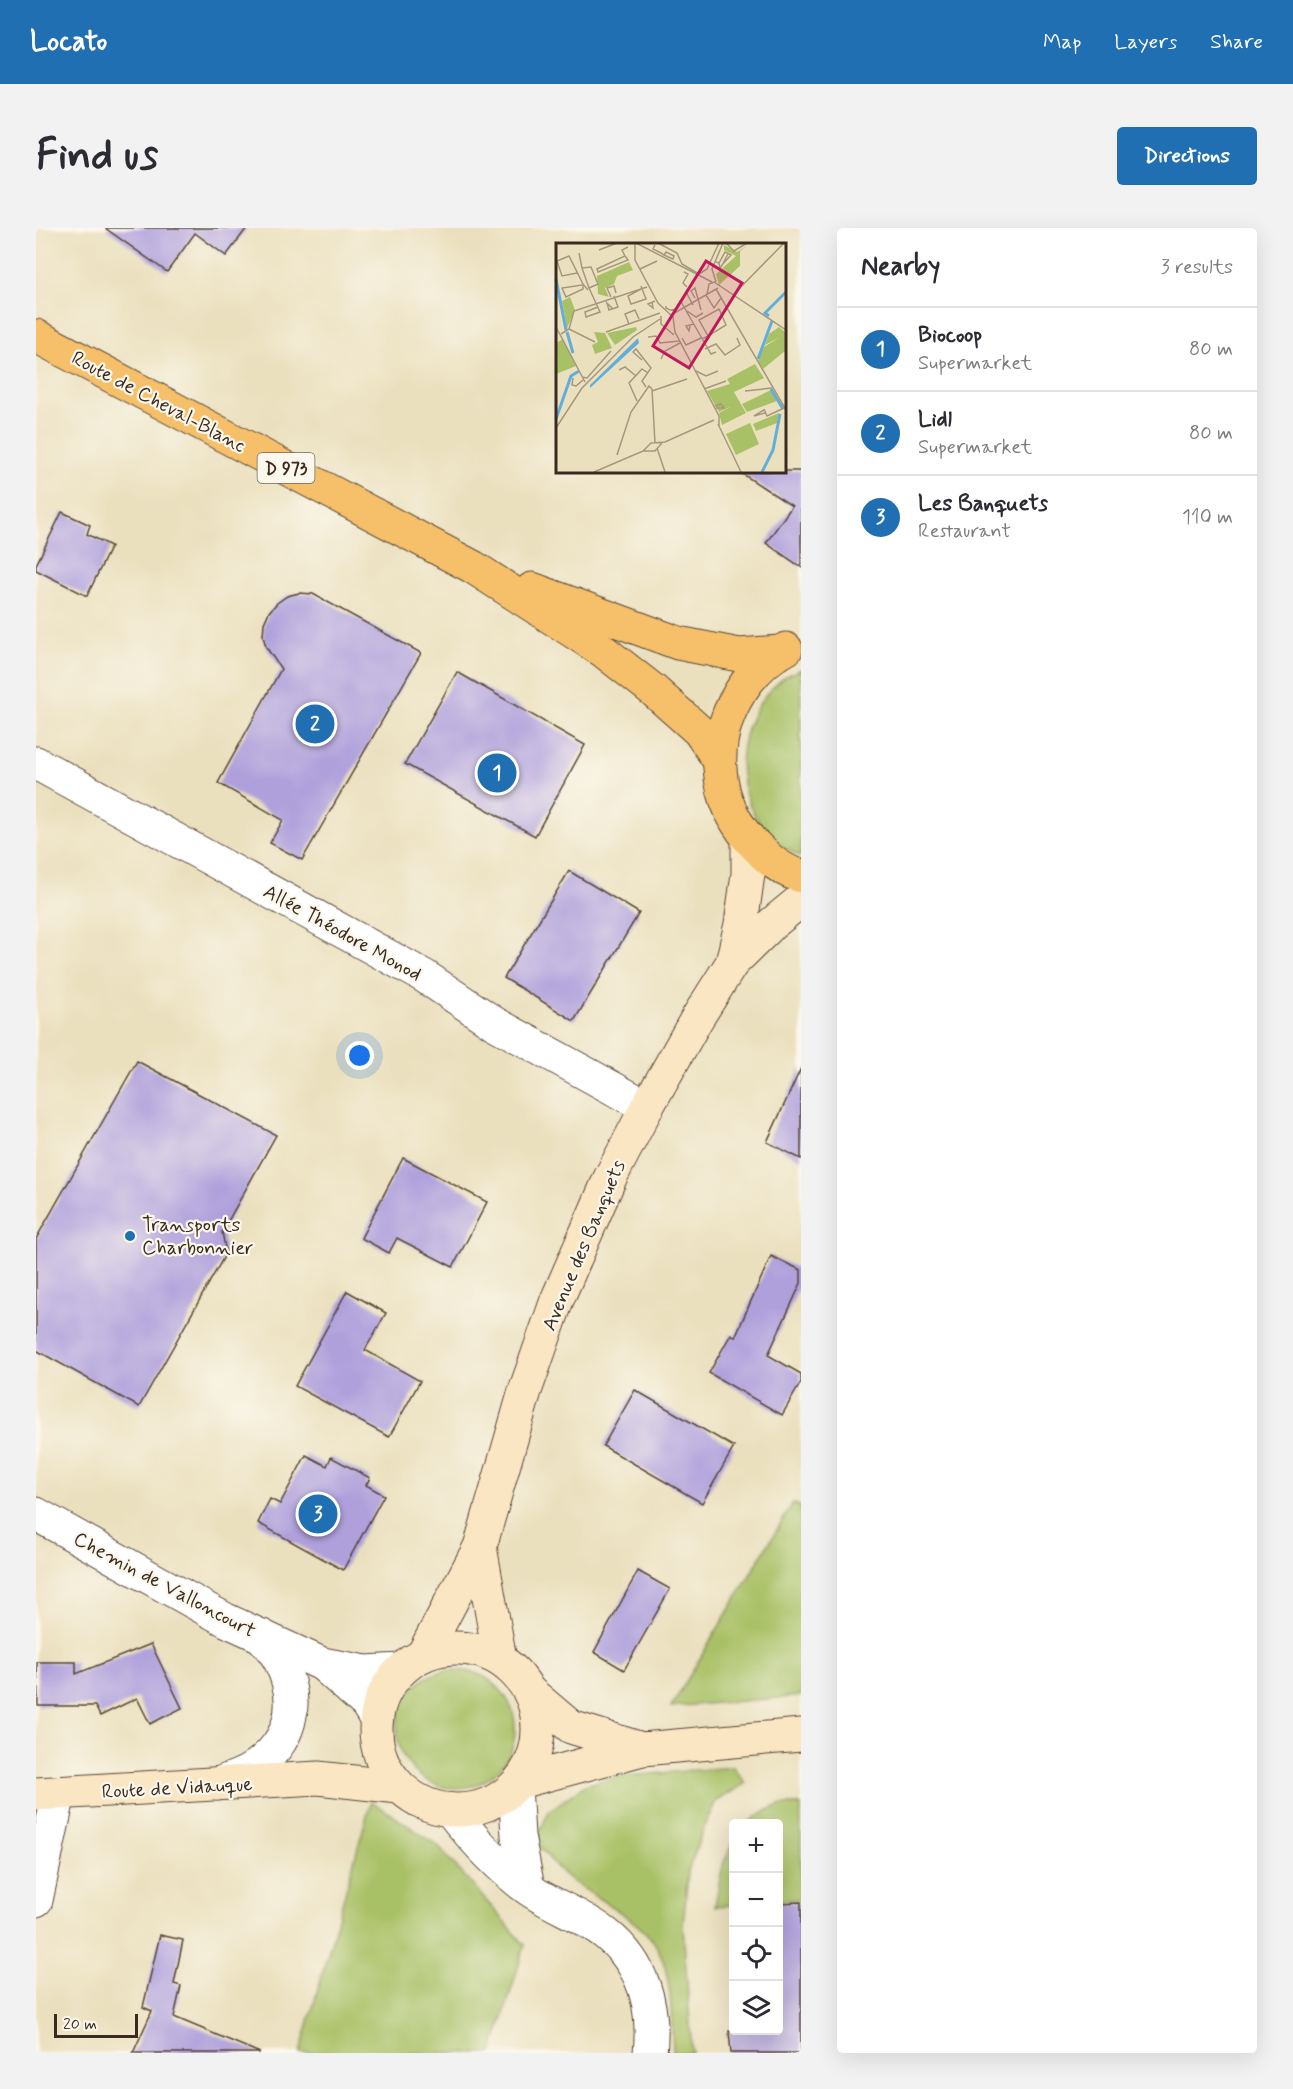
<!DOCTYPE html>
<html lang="en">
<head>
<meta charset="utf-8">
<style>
	:root { --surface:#fff; --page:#f2f2f3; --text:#2b2b33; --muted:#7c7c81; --line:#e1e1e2; --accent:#1f6fb2 }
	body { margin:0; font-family:Mynerve,sans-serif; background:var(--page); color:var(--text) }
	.controls { position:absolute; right:18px; bottom:18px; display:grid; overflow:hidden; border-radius:6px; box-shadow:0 6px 24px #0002 }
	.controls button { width:54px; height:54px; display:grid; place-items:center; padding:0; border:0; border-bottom:2px solid var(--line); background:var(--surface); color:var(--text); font:30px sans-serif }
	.scale { position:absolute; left:18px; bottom:15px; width:84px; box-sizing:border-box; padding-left:6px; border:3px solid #3b2a1e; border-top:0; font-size:16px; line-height:21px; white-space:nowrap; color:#3b2a1e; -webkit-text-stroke:4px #fbf7ec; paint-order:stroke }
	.you { position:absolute; left:324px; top:828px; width:21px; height:21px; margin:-15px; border:4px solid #fff; border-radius:50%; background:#1a73e8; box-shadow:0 0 0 9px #1a73e833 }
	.badge { display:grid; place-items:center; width:39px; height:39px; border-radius:50%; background:var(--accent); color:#fff; font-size:20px; font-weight:700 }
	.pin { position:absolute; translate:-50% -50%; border:3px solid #fff; box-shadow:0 2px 6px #0006 }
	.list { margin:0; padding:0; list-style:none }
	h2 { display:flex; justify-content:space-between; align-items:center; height:78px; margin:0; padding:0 24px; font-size:26px }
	h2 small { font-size:20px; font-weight:400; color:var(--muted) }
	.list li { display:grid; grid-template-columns:39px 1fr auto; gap:18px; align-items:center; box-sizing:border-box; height:84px; padding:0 24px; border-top:2px solid var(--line) }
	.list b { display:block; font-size:22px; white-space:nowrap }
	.list p { margin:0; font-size:20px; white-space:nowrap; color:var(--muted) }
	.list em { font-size:20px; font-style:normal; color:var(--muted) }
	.icon { flex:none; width:33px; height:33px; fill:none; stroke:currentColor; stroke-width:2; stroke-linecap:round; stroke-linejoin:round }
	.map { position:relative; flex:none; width:765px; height:1825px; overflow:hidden; border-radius:6px }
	header { display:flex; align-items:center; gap:36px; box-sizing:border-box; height:84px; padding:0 30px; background:var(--accent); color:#fff }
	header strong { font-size:28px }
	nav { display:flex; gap:33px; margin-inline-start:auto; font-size:21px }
	.intro { display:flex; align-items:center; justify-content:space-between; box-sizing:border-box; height:144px; padding:0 36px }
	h1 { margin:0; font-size:42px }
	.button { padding:15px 27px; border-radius:6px; background:var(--accent); color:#fff; font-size:21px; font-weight:700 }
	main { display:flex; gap:36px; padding:0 36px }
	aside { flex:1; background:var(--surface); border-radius:6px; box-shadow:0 6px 24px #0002 }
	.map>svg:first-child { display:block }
	.green { fill:#a9c166; stroke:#727642; stroke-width:1.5 }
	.building { fill:#afa0dc }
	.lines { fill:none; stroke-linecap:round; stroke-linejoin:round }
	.street-casing { stroke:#554536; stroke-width:35 }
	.secondary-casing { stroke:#554536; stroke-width:35 }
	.primary-casing { stroke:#554536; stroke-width:35 }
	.street { stroke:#fff; stroke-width:33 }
	.secondary { stroke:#fbe6c4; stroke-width:33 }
	.primary { stroke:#f6c06b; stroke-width:33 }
	.poi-dot { fill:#1f6fb2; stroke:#fbf7ec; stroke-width:2 }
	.labels { text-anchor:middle; stroke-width:4.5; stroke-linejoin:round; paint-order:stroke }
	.shield { fill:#fbf7ec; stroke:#75685c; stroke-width:1.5 }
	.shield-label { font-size:18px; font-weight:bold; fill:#3b2a1e }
	.street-label { font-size:20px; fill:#3b2a1e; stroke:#fbf7ec }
	.poi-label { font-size:20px; fill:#3b2a1e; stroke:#fbf7ec; text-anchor:start }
	.inset-river { fill:none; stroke:#62aedb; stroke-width:3 }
	.inset-road { fill:none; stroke:#a5977e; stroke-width:1.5 }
	.view { fill:#c2185b; fill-opacity:0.15; stroke:#c2185b; stroke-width:3 }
	.inset-edge { fill:none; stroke:#3b2a1e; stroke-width:3 }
</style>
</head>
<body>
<header>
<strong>Locato</strong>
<nav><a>Map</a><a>Layers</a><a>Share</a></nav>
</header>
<div class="intro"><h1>Find us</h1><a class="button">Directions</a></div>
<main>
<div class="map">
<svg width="765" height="1825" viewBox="0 0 765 1825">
	<rect width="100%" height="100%" fill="#fbf7ec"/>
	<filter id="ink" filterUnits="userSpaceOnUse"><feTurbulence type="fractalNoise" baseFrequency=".0167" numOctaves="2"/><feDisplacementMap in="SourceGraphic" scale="12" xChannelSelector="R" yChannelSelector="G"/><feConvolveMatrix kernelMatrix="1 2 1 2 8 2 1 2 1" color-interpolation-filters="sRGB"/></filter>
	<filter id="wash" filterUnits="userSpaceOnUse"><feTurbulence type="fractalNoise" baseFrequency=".008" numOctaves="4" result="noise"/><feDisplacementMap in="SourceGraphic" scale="24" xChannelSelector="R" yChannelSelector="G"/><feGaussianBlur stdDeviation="1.35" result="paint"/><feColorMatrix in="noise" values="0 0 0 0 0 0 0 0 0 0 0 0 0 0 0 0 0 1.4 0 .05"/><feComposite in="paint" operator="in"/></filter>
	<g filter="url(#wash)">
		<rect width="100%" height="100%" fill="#ebe0be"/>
		<!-- green -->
		<g class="green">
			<path d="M 765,441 L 765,629 C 756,624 745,619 738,612 C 691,568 696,492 745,452 C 750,447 758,445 765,441 Z"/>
			<path d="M 757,1275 L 765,1279 L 765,1468 L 635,1479 Z"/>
			<circle cx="420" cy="1501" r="59"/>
			<path d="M 697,1539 L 710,1555 L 680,1573 L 669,1596 L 652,1643 L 647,1698 L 656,1825 L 637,1825 C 635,1792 637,1756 624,1725 C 612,1695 562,1672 536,1653 C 521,1641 510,1628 500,1612 L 513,1583 L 549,1557 L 579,1549 Z"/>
			<path d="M 335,1573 L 401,1617 L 489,1717 L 456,1825 L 264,1825 Z"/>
			<path d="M 743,1577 L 765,1577 L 765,1671 L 743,1673 L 742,1596 L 712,1595 L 726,1585 Z"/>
			<path d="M 697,1614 L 697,1677 L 679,1678 L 686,1639 Z"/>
		</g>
		<g id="blocks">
			<!-- building -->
			<g class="building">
				<path d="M 69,0 L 211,0 L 190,28 L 159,5 L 131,44 Z"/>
				<path d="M 702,243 L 765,243 L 765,339 L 730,315 L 756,278 Z"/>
				<path d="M 26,284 L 54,297 L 51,306 L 75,318 L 51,368 L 0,342 L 0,337 Z"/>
				<path d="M 263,365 L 277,366 L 385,425 L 266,632 L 234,615 L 247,592 L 182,555 L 245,441 L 230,419 L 227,408 L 228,395 L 233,384 L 241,375 L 251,368 Z"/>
				<path d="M 421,444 L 549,517 L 499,608 L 369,536 Z"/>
				<path d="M 533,643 L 603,685 L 538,793 L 468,750 Z"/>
				<path d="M 101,833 L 240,907 L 186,1004 L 190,1025 L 103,1179 L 0,1122 L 0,1011 Z"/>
				<path d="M 765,840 L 765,931 L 731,914 Z"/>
				<path d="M 367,930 L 451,974 L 417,1039 L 361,1010 L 353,1025 L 325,1010 Z"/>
				<path d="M 735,1028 L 765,1042 L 765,1055 L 732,1127 L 765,1146 L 765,1154 L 746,1187 L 673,1145 L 695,1106 L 699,1109 Z"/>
				<path d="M 311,1063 L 350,1085 L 329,1122 L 384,1153 L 353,1209 L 259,1158 Z"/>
				<path d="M 599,1162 L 698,1219 L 666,1275 L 567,1218 Z"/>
				<path d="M 270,1227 L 291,1238 L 295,1229 L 334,1250 L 330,1257 L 348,1267 L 307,1342 L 222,1295 L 234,1271 L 244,1276 Z"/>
				<path d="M 602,1343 L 634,1361 L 588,1442 L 558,1424 Z"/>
				<path d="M 115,1416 L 146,1480 L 114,1496 L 101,1470 L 64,1488 L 59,1478 L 2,1478 L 1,1434 L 40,1434 L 40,1446 Z"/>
				<path d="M 765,1674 L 765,1825 L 695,1825 L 693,1803 L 742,1803 L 742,1675 Z"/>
				<path d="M 124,1707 L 147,1712 L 138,1756 L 145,1758 L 138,1789 L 224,1825 L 97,1825 L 116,1783 L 107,1779 Z"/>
			</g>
		</g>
	</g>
	<g filter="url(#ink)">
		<use href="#blocks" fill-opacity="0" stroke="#554536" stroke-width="1.5"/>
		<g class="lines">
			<defs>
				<g id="street">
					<path d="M 0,535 L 388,748 L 458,795 L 611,879"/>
					<path d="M 0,1286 L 190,1392 L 286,1436 L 330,1444 L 365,1442"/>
					<path d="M 286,1436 L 331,1476 L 340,1491"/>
					<path d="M 181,1556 C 192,1552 206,1548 216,1541 C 255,1515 265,1477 245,1435 C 241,1425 232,1417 226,1408"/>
					<path d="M 479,1559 L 482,1608 L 492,1660"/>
					<path d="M 414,1582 C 437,1611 461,1638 491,1660 C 516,1678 547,1687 570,1706 C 608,1736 619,1779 614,1825"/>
					<path d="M 0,1672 L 23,1565"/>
				</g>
				<g id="secondary">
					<path d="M 696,735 L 737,695 L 765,672"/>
					<path d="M 444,1319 L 464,1431"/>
					<circle cx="421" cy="1501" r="81"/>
					<path d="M 387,1427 L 444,1319 L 489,1163 L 521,1072 L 574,950 L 611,879 L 660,792 L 696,735 L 705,696 L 712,646 L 712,611"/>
					<path d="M 495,1465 L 535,1499 L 606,1521"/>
					<path d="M 483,1554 L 606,1521 L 765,1507"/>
					<path d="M 0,1566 L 282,1550 L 363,1559"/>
				</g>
				<g id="primary">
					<path d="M 0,108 L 437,339 L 566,422 L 617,462 L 663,503 L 683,532"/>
					<path d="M 496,361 L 642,415 L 703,427 L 744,424"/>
					<path d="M 750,421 C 735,428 721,441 711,454 C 672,506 674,576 723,621 C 734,633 749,644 765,648"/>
				</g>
			</defs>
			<!-- street casing -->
			<use href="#street" class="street-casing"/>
			<!-- secondary casing -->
			<use href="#secondary" class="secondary-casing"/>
			<!-- primary casing -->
			<use href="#primary" class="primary-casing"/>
			<!-- street -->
			<use href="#street" class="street"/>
			<!-- secondary -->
			<use href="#secondary" class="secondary"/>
			<!-- primary -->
			<use href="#primary" class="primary"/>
		</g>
	</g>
	<!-- markers -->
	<circle class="poi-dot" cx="94" cy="1008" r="6"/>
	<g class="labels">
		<!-- shield labels -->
		<rect class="shield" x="221.5" y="225" width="57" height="30" rx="4.5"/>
		<g class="shield-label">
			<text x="250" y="246">D 973</text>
		</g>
		<!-- street labels -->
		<g class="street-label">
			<text transform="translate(123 173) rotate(28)" y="7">Route de Cheval-Blanc</text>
			<text transform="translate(307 704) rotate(29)" y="7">Allée Théodore Monod</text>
			<text transform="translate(547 1017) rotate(-67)" y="7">Avenue des Banquets</text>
			<text transform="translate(129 1356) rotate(28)" y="7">Chemin de Valloncourt</text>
			<text transform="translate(141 1559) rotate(-3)" y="7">Route de Vidauque</text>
		</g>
		<!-- poi labels -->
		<g class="poi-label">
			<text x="106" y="1003">Transports<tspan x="106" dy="23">Charbonnier</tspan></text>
		</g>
	</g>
	<!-- overview -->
	<g transform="translate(520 15)">
		<rect width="230" height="230" fill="#ebe0be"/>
		<path d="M 168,2 L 181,9 L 192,2 L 184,8 L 184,23 L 163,42 L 160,31 L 180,13 L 168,7 ZM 73,19 L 77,27 L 61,33 L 58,41 L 49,45 L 53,54 L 42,51 L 41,33 ZM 14,54 L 19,67 L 11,85 L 6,58 ZM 80,84 L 81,87 L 59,102 L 51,90 ZM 223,84 L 229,89 L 229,108 L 207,126 L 202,118 L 208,104 L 224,94 L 209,102 L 213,91 ZM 38,89 L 49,90 L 56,105 L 39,111 L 36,102 L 42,99 ZM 7,96 L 20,123 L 0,131 L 0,100 ZM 199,121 L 208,135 L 178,149 L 190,170 L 166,182 L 163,170 L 176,163 L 163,169 L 151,148 L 174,141 L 171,136 ZM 215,147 L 221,158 L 191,169 L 186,161 ZM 223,170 L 221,180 L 200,188 L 197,181 ZM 194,180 L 203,201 L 180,212 L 170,191 Z" fill="#a9c166"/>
		<path d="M 82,95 L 83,100 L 34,145 L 34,142 Z" fill="#62aedb"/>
		<path class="inset-river" d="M 0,36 L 10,87M 213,73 L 209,70 L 230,49M 11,89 L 17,110M 202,116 L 216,78M 215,146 L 227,166M 0,176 L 15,133 L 23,128M 206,229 L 217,207 L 224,171"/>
		<path class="inset-road" d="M 79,0 L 79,17 L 102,60 L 117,74 L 119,89 L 163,173 L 163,183M 80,0 L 156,39M 102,0 L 121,10 L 126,21 L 143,31 L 151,26 L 163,0M 170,0 L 178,8 L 191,0M 99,2 L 97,6 L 105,10 L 108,12 L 117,16 L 118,13 L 110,9 L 108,12M 43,7 L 61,0M 23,10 L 26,25 L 35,24 L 42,41 L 33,45 L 44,69 L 30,74 L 29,69 L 42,64M 69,13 L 72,17 L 42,29 L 41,26 L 69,13 L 66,7 L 72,4M 160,19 L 163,20 L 169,9 L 175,12 L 165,23M 163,20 L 164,26 L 172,11M 26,25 L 33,45M 84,26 L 101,18M 128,29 L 132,31 L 127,40 L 131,44M 21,30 L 6,33 L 1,18 L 13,13 L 27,41M 160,39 L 156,26 L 167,0M 26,42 L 6,45 L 10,54 L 27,46 L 27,41 L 32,47M 85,43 L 90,56 L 75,61 L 72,53 L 85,46M 160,46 L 230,167M 133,47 L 130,49 L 137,62M 151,51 L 153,41 L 158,39 L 230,87M 150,52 L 158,65 L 165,55M 177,52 L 228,0M 55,54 L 51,45 L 58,43 L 60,50M 139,55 L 135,48 L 139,45 L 145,67M 124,57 L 152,106 L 155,111 L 160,109M 96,59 L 97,65 L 92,61 L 99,58M 110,63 L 110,65 L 114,67 L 115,67 L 118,68 L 121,66 L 115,67M 57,66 L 51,60 L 53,67 L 62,64 L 58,53M 131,68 L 140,74 L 147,70M 115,72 L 162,45M 105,73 L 105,81 L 118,92M 73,81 L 69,71 L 79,67 L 83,76M 134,83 L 133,88 L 130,83 L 138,81M 0,84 L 29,139M 13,86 L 39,99M 50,89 L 104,70M 5,91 L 13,86 L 18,68 L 91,44M 92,94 L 100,93 L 104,100 L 123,98M 126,95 L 130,102 L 145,95M 146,96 L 152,93 L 143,77 L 163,66 L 170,82 L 152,93M 149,106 L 160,101 L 169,112 L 184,102 L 181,95M 105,116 L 109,108 L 124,100M 86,117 L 77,109 L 80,106 L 95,125 L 86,138 L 90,144M 63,127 L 69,124 L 80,133M 140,128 L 150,133 L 162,128M 26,134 L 31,135 L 55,108M 17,135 L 16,142 L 20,143 L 27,137M 148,146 L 170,138M 96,148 L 131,136M 189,148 L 216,145M 81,158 L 73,140 L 86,126 L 92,130M 159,163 L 165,161 L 168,165 L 160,165M 208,166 L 211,173 L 228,165M 208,167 L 198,173 L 209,170M 162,181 L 185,229M 0,185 L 26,145 L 77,94 L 104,76M 101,205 L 109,229M 87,208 L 95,200 L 109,199 L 158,177M 61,212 L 75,169 L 93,143 L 96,146 L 99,200M 38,229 L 87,208 L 99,208 L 106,200"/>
		<path class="view" d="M 150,18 L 186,40 L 133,125 L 97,103 Z"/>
		<rect width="230" height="230" class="inset-edge"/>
	</g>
</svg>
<div class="controls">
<button>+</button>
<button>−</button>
<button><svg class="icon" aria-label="locate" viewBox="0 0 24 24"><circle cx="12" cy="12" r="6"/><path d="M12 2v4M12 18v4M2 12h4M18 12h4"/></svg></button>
<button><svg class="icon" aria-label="layers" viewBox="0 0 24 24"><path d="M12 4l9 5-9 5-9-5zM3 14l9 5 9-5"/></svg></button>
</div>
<div class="scale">20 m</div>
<div class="you"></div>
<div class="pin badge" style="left:461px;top:545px">1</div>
<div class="pin badge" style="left:279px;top:496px">2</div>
<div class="pin badge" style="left:282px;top:1286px">3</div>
</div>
<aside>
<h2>Nearby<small>3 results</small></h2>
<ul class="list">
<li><span class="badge">1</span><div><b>Biocoop</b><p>Supermarket</p></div><em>80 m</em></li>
<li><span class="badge">2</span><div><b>Lidl</b><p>Supermarket</p></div><em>80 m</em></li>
<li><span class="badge">3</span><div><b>Les Banquets</b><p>Restaurant</p></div><em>110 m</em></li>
</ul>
</aside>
</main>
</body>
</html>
